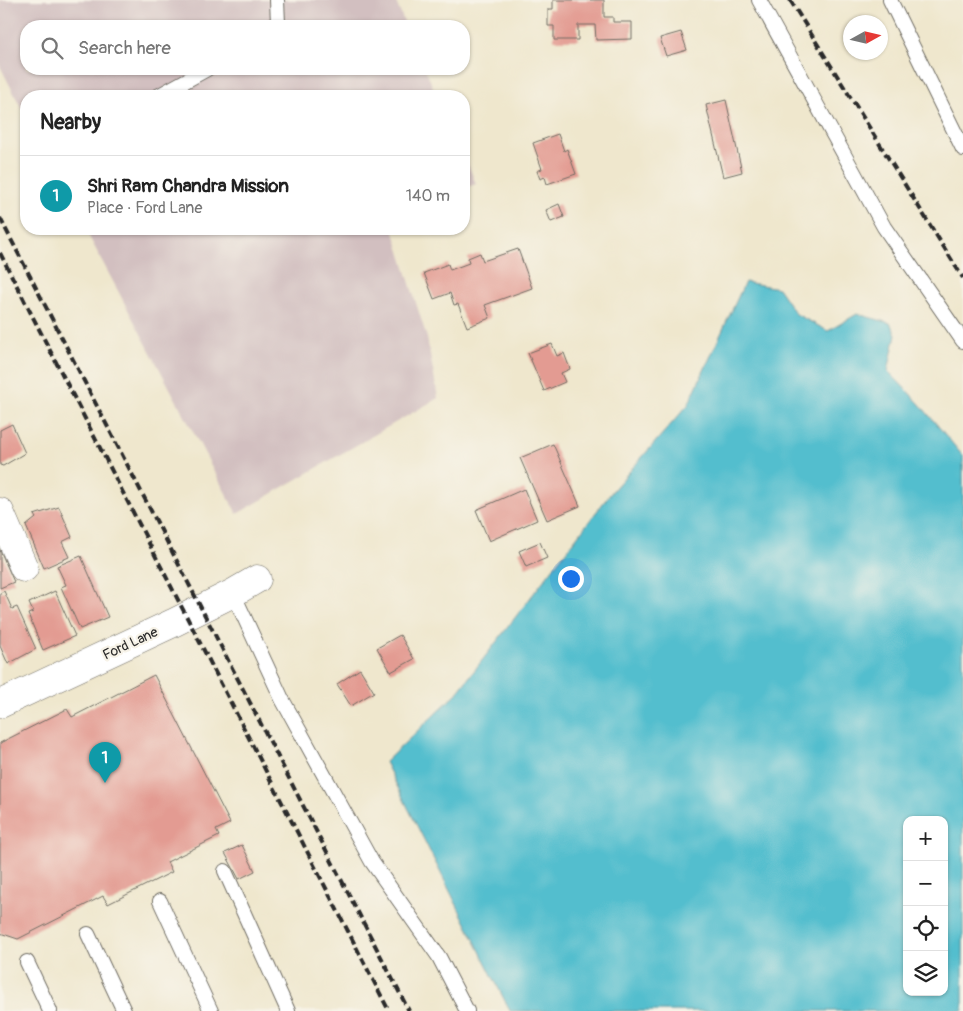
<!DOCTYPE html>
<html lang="en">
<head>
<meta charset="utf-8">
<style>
	:root { --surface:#fff; --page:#f6f6f6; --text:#222; --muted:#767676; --line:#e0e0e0; --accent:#7c3aed }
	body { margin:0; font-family:Pangolin,sans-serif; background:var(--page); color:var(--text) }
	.controls { position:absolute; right:15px; bottom:15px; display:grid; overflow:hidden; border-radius:10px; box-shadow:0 1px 4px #0004 }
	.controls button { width:45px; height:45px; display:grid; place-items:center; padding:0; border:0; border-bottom:1px solid var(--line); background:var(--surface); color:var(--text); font:25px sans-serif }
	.compass { position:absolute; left:843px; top:15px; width:45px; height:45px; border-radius:50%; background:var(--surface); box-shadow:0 1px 4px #0004; rotate:82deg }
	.you { position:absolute; left:570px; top:578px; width:18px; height:18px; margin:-12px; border:4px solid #fff; border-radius:50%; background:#1a73e8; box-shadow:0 0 0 8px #1a73e833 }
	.badge { display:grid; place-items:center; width:32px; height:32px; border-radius:50%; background:var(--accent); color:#fff; font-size:16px; font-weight:700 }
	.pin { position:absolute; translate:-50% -41px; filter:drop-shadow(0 1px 2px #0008) }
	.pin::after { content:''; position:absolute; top:26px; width:18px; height:15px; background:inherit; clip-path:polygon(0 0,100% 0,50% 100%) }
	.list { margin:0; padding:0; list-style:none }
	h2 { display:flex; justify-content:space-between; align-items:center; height:65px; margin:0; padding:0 20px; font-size:21px }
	h2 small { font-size:16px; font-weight:400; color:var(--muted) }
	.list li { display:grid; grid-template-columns:32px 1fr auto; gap:15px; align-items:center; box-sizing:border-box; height:80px; padding:0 20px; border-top:1px solid var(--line) }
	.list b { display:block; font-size:19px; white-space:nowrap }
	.list p { margin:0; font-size:16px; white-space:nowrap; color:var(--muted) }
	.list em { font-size:16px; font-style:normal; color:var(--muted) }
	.icon { flex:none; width:28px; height:28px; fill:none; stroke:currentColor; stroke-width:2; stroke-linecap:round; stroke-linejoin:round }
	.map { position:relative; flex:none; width:963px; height:1011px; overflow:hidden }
	.search { position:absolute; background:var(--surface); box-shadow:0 1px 4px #0004; left:20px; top:20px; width:450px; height:55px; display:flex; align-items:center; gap:12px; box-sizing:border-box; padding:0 18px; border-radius:20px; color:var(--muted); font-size:19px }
	.panel { position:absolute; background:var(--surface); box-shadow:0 1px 4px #0004; left:20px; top:90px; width:450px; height:145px; border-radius:20px }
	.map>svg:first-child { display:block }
	.industrial { fill:#d2bfc0 }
	.water { fill:#53bece; stroke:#3f747c; fill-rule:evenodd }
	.building { fill:#e39b92 }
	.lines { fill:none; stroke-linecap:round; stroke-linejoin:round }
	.lane-casing { stroke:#706d64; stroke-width:16 }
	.street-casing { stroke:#706d64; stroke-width:29 }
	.lane { stroke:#fff; stroke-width:14 }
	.street { stroke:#fff; stroke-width:28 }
	.rail { stroke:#2b2b2b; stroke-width:4; stroke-dasharray:8 4; stroke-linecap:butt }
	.labels { text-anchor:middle; stroke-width:4.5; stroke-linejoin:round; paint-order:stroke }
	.street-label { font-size:14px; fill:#2b2b2b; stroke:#f7f3e8 }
</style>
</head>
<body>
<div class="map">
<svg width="963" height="1011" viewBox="0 0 963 1011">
	<rect width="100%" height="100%" fill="#f7f3e8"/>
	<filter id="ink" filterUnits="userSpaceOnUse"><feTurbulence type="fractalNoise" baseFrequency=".02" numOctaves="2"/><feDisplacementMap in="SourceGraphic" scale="10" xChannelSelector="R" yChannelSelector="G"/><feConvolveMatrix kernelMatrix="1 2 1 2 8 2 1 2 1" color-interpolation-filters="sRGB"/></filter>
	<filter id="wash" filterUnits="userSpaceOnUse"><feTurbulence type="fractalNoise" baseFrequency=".0096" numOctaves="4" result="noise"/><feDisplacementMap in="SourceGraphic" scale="20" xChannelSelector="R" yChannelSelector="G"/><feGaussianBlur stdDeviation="1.12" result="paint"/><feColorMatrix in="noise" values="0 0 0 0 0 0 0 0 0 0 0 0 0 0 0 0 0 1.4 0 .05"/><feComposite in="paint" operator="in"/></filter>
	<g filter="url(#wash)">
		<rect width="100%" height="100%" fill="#efe7cd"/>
		<!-- industrial -->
		<g class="industrial">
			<path d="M 0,0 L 395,0 L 406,26 L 26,26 L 26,69 L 425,69 L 437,96 L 26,96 L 26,117 L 0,66 Z"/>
			<path d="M 464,155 L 476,184 L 464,188 Z"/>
			<path d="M 85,229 L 393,229 L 427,338 L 438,398 L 237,514 Z"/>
		</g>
		<!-- water -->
		<path class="water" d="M 745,282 L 778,288 L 796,314 L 828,331 L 857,314 L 890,323 L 896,334 L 888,371 L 918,402 L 963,456 L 963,1011 L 510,1011 L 385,762 L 457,693 L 614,489 L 688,405 ZM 907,820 L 944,820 L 944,992 L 907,992 Z"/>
		<g id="blocks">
			<!-- building -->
			<g class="building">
				<path d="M 553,0 L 604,0 L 604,17 L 613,17 L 613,22 L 632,22 L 632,39 L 596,40 L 595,25 L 578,25 L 578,40 L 554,40 L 554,26 L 548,26 L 548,9 L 553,9 Z"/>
				<path d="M 681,32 L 687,50 L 666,56 L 660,38 Z"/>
				<path d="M 726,100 L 742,172 L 723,177 L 706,105 Z"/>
				<path d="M 558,134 L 564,151 L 567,149 L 576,174 L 547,184 L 545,177 L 540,179 L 537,171 L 542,169 L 533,143 Z"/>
				<path d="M 559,204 L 564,217 L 551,222 L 546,210 Z"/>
				<path d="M 518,249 L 532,288 L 485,305 L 490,318 L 467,327 L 458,304 L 454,305 L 450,293 L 434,299 L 424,273 L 448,264 L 450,270 L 469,263 L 468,258 L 480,253 L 483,261 Z"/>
				<path d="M 552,344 L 557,356 L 564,353 L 570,369 L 561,373 L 565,382 L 544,391 L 528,353 Z"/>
				<path d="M 12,424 L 25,453 L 3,466 L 0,465 L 0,430 Z"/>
				<path d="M 553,444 L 580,506 L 547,520 L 520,458 Z"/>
				<path d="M 524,489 L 537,520 L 489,541 L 476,510 Z"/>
				<path d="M 59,507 L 72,537 L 62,542 L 69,557 L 44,568 L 26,526 L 36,518 L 34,515 Z"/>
				<path d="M 540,542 L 547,558 L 526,567 L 519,551 Z"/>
				<path d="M 0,550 L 14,582 L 0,588 Z"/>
				<path d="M 81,556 L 108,617 L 80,629 L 61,587 L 66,585 L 57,566 Z"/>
				<path d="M 4,591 L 12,609 L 17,607 L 36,649 L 8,664 L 0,646 L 0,593 Z"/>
				<path d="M 55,591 L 75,636 L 43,650 L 28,614 L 33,612 L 29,603 Z"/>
				<path d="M 400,635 L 414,659 L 391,672 L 377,648 Z"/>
				<path d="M 360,669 L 374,692 L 351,706 L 337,684 Z"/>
				<path d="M 154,675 L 230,823 L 216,830 L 219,836 L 167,862 L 172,872 L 108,904 L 103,896 L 18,939 L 0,933 L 0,743 L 67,709 L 72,717 Z"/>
				<path d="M 242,845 L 255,871 L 239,879 L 225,853 Z"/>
			</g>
		</g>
	</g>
	<g filter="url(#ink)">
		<use href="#blocks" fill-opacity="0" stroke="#706d64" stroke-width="1"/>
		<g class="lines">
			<defs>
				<g id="lane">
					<path d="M 759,0 L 884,227 L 963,341"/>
					<path d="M 890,0 L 963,149"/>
					<path d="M 276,26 L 278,23 L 277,0"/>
					<path d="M 158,96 L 207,69"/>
					<path d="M 233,593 L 282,699 L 372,862 L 439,957 L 467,1011"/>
					<path d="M 225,871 L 288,1011"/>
					<path d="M 160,901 L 211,1011"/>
					<path d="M 88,934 L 124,1011"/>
					<path d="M 27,962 L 50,1011"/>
				</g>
				<g id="street">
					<path d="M 0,512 L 24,568"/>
					<path d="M 0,704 L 173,623 L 233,593 L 257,579"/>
				</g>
			</defs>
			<!-- lane casing -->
			<use href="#lane" class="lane-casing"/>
			<!-- street casing -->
			<use href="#street" class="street-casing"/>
			<!-- lane -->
			<use href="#lane" class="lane"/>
			<!-- street -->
			<use href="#street" class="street"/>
			<!-- rail -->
			<g class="rail">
				<path d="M 790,0 L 963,278"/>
				<path d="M 0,218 L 409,1011"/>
				<path d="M 0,253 L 389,1011"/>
			</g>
		</g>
	</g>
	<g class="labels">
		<!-- street labels -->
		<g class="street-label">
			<text transform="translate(130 643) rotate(-25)" y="5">Ford Lane</text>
		</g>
	</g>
</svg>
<div class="controls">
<button>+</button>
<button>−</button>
<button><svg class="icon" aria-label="locate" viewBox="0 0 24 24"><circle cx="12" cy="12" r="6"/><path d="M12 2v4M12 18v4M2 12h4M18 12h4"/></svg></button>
<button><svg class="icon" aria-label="layers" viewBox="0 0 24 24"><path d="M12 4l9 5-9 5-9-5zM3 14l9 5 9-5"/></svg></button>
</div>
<svg class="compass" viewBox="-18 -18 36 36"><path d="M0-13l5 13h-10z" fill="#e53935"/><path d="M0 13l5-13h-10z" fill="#767676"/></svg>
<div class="you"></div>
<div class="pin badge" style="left:105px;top:783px;background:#0f9aa8">1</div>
<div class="search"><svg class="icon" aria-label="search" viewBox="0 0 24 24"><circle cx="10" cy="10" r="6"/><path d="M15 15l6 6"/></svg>Search here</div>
<section class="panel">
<h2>Nearby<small></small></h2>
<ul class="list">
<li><span class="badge" style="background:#0f9aa8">1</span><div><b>Shri Ram Chandra Mission</b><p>Place · Ford Lane</p></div><em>140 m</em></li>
</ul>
</section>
</div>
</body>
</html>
